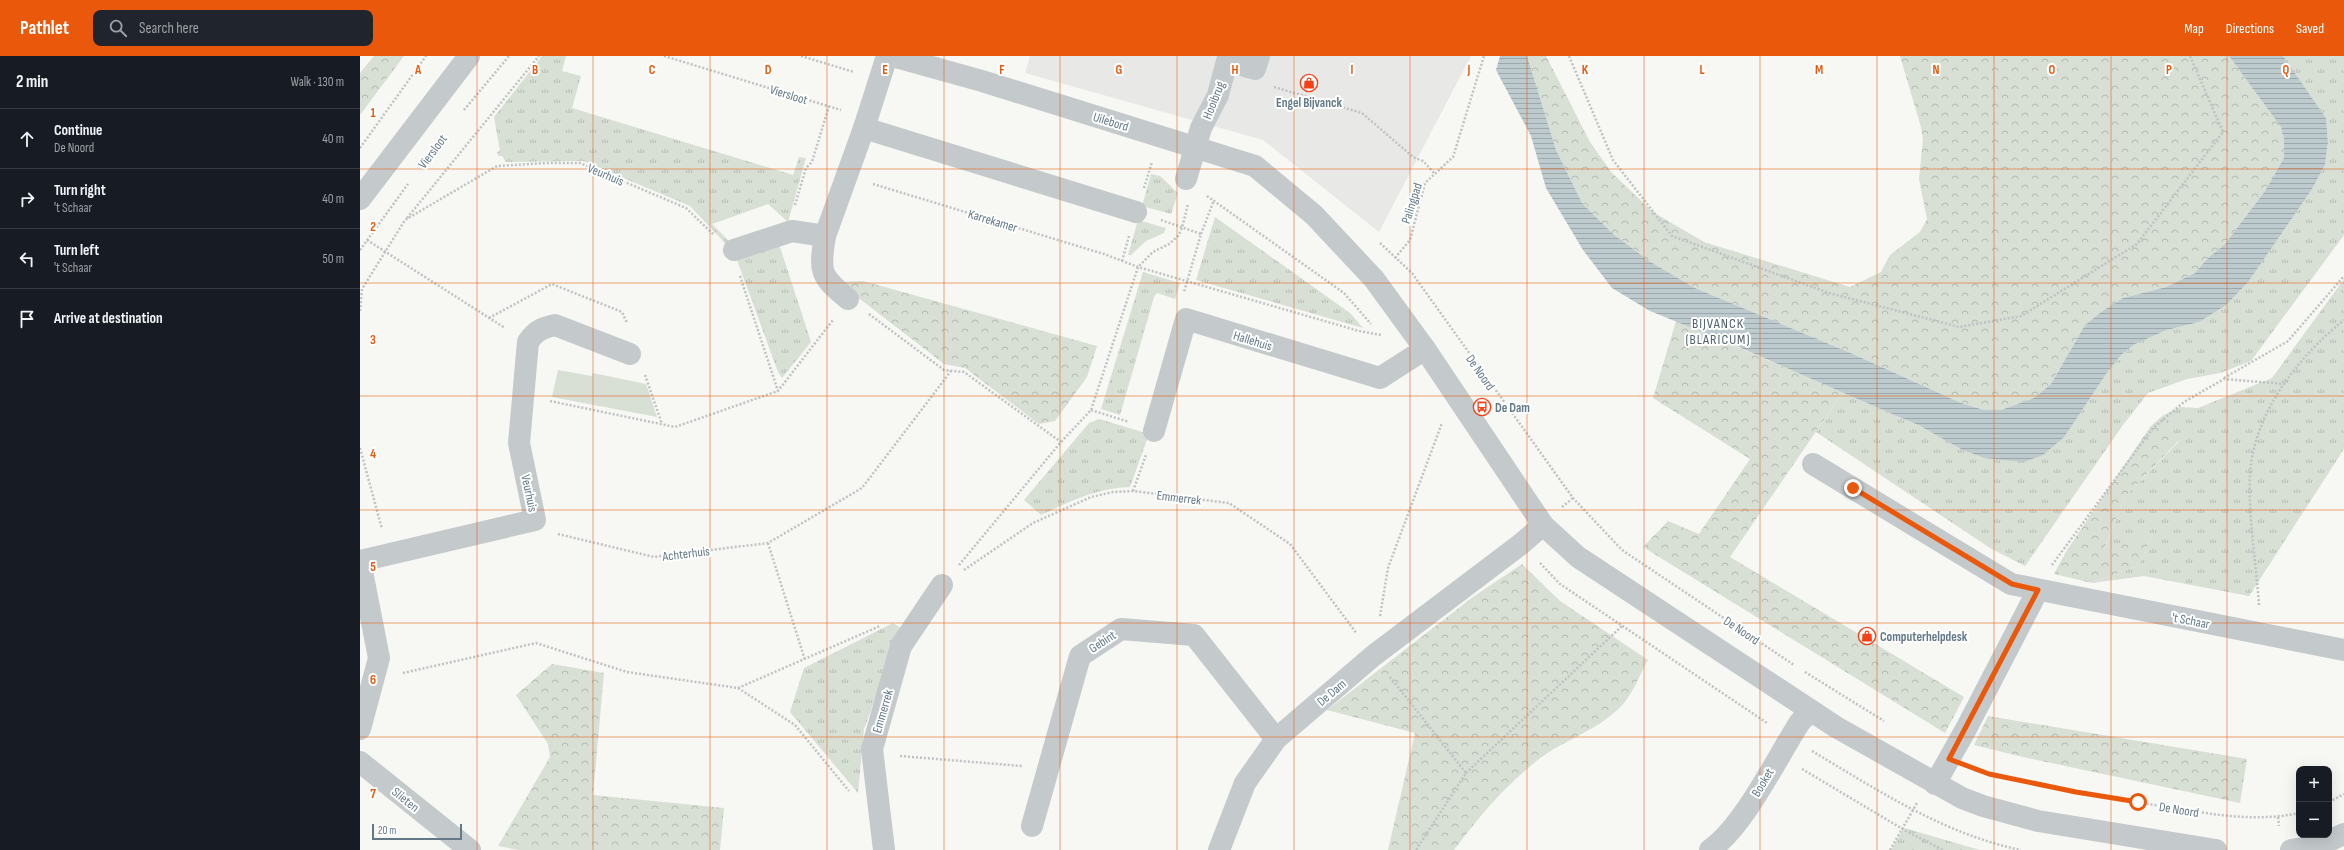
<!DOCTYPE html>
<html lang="en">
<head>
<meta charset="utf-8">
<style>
	:root { --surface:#171b24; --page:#20242c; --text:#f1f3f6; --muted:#9ea1a6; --line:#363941; --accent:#ea580c }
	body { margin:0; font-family:"Sofia Sans Condensed",sans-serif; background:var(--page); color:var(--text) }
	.controls { position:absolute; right:12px; bottom:12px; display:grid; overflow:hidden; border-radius:8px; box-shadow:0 4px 16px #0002 }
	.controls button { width:36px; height:36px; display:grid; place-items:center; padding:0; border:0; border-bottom:1px solid var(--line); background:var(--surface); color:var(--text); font:20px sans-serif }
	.scale { position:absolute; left:12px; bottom:10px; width:90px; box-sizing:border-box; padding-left:4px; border:2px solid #637988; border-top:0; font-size:11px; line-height:14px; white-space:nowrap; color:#637988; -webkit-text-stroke:3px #fff; paint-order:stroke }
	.stop { position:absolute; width:12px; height:12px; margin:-9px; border:3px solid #ea580c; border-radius:50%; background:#fff }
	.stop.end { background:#ea580c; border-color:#fff; box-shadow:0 1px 4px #0008 }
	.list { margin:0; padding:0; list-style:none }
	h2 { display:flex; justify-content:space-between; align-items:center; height:52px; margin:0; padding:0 16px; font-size:17px }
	h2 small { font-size:13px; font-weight:400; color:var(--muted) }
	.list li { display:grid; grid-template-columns:26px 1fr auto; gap:12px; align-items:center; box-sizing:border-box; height:60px; padding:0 16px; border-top:1px solid var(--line) }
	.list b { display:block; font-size:15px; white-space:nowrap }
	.list p { margin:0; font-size:13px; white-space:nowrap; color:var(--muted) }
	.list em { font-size:13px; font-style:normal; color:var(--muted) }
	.icon { flex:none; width:22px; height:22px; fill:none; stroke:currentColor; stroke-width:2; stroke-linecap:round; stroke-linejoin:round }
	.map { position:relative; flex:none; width:1984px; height:794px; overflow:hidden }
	header { display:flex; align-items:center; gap:24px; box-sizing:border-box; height:56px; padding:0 20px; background:var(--accent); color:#fff }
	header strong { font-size:19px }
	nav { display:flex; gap:22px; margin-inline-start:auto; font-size:14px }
	.search { width:280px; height:36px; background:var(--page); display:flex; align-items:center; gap:10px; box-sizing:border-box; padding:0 14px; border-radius:8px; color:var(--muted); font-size:15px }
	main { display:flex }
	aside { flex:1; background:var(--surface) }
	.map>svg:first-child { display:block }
	.built { fill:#e8e9e7 }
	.grass { fill:url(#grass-tufts) }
	.forest { fill:url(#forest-crowns) }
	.park { fill:#d8dfd4 }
	.water { fill:url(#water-rules) }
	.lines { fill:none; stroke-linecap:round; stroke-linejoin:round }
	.path { stroke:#bfc2c4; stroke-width:2.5; stroke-dasharray:2 2; stroke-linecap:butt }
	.pedestrian { stroke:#c4c9cc; stroke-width:22 }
	.minor { stroke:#c4c9cc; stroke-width:22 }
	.tertiary { stroke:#c4c9cc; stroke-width:22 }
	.route { stroke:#ea580c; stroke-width:5 }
	.grid { fill:none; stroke:#e8590c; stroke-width:1; stroke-opacity:0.55 }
	.labels { text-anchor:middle; stroke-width:4; stroke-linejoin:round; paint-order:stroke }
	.street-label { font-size:13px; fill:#637988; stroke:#fff }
	.poi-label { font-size:13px; font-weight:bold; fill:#637988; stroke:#fff; text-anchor:start }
	.neighbourhood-label { font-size:14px; letter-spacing:1px; fill:#52616c; stroke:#fff }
	.grid-label { font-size:13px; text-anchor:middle; font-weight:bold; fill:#e8590c; stroke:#fff; stroke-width:4; stroke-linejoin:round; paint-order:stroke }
</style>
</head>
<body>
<header>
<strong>Pathlet</strong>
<div class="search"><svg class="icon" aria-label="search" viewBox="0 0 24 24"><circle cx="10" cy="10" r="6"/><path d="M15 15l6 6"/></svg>Search here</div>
<nav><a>Map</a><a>Directions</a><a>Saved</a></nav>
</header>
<main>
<aside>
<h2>2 min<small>Walk · 130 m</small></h2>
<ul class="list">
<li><svg class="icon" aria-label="ahead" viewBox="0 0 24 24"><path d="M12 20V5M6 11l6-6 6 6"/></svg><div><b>Continue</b><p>De Noord</p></div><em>40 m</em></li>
<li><svg class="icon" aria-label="right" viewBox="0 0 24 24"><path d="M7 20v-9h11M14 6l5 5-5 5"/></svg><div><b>Turn right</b><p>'t Schaar</p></div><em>40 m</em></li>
<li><svg class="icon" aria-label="left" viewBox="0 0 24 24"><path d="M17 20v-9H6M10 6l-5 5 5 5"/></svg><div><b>Turn left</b><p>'t Schaar</p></div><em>50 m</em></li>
<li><svg class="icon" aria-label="arrive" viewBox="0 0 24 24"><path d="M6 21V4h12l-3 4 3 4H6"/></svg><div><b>Arrive at destination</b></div></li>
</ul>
</aside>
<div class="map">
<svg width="1984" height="794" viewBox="0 0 1984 794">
	<defs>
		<pattern id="grass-tufts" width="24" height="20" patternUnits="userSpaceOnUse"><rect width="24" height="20" fill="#d8dfd4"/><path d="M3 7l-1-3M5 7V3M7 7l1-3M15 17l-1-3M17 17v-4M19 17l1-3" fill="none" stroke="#b3bab2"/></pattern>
		<pattern id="forest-crowns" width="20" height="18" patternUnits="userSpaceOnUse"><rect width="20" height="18" fill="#d8dfd4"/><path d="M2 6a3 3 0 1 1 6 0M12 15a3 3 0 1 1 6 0" fill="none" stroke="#b3bab2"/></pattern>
		<pattern id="water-rules" width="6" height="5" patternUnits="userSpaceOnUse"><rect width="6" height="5" fill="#bdcace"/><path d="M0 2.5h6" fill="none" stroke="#9da9ad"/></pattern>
	</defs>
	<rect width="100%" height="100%" fill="#f7f7f3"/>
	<!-- built -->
	<path class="built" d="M 670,0 L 1111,0 L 1019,176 L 903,84 L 665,17 Z"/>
	<!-- grass -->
	<g class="grass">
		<path d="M 182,0 L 206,0 L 202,15 L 221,20 L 212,52 L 433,119 L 439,101 L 446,102 L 428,166 L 408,148 L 352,168 L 369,185 L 365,187 L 330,150 L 223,105 L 146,106 L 142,100 L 138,100 L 137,96 L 140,95 L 134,61 Z"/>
		<path d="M 1923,0 L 1984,0 L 1984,179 L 1891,305 L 1860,317 L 1827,323 L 1788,337 L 1763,369 L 1665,510 L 1630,492 L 1456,376 L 1483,336 C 1508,347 1534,358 1559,370 C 1587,383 1610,401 1641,403 L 1746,318 L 1761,299 L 1775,288 L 1807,274 L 1839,266 L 1952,133 L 1965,109 L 1968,86 L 1966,62 Z"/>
		<path d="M 791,118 L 800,120 L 818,137 L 811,158 L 782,150 Z"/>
		<path d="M 855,161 L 990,257 L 1003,272 L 836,224 Z"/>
		<path d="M 778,164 L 806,172 L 804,177 L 786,185 L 771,199 L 768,199 Z"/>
		<path d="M 417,190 L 420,191 L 451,286 L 422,322 L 418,316 L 377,204 Z"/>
		<path d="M 783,216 L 820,227 L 815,243 L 797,237 L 794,241 L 760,359 L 741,353 Z"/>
		<path d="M 1984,223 L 1984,393 L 1889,540 L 1784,520 L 1732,527 L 1779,509 L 1793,478 L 1744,495 L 1764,442 L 1818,386 L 1802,360 L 1820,351 L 1838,352 L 1912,322 Z"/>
		<path d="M 739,363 L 789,378 L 770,431 C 737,432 711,445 681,459 L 664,444 L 729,367 Z"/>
		<path d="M 533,567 L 541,572 L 504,673 L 498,737 L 430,656 L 444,612 Z"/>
		<path d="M 1544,772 L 1620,794 L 1531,794 Z"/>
	</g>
	<!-- forest -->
	<g class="forest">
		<path d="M 14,0 L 44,0 L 0,59 L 0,17 Z"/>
		<path d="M 1167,0 L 1186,0 L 1230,86 L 1252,117 L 1293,156 L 1344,186 L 1490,231 L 1521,216 L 1530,199 L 1560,176 L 1567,163 L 1559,123 L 1563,83 L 1561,71 L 1540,0 L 1869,0 L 1921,71 L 1924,83 L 1924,102 L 1905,135 L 1865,188 L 1848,202 L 1835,217 L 1806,231 L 1763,242 L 1741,256 L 1725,269 L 1691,328 L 1674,342 L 1641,354 L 1624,354 L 1601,347 L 1493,298 L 1335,232 L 1289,205 L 1253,178 L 1222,147 L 1196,94 Z"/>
		<path d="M 503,225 L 737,290 L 727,321 L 695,365 L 679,368 L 605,312 L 584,308 L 478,226 Z"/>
		<path d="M 1316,265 L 1483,336 L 1370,501 L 1604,641 L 1585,677 L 1283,491 L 1308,465 L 1339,478 L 1390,403 L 1293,342 Z"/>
		<path d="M 1802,360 L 1818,385 L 1764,442 L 1744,494 L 1793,478 L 1779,509 L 1732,527 L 1694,518 L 1707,494 L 1790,371 Z"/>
		<path d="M 1162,508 L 1200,545 L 1288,604 C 1279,620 1271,643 1256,655 C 1232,677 1199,686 1174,707 C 1143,732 1118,762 1094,794 L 1028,794 L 1055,677 L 967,654 L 1113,541 Z"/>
		<path d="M 192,608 L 244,617 L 233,739 L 364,752 L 360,794 L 159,794 L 138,790 L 190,701 L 188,688 L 156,639 Z"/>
		<path d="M 1628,660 L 1887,703 L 1880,747 L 1663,701 L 1614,689 Z"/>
	</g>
	<!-- park -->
	<path class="park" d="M 198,314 L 232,320 L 233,317 L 286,328 L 297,361 L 192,341 Z"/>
	<!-- water -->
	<path class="water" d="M 1140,0 L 1167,0 L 1196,94 L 1222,147 L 1253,178 L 1289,205 L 1335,232 L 1493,298 L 1601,347 L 1624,354 L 1641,354 L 1674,342 L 1691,328 L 1725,269 L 1741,256 L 1763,242 L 1806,231 L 1835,217 L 1848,202 L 1865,188 L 1905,135 L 1924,102 L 1924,83 L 1921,71 L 1869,0 L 1923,0 L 1966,62 L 1968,86 L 1965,109 L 1952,133 L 1888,226 L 1866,249 L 1839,266 L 1807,274 L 1775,288 L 1761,299 L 1746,318 L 1704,381 L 1683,399 L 1664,406 L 1625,402 L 1603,394 L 1560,370 L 1374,289 L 1290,255 L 1252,232 L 1223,194 L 1186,132 L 1171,80 L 1136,14 Z"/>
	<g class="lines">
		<!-- path -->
		<g class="path">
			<path d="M 304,0 L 481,54"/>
			<path d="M 441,0 L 494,16"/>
			<path d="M 1209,0 L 1253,104 L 1312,180 L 1469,237 L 1599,271 L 1661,260 L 1777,188 L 1863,76 L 1830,0"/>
			<path d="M 914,31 L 1002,57 L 1053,101 L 1063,105 L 1075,118"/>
			<path d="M 104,54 L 149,0"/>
			<path d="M 0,92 L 66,0"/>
			<path d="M 513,128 L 744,198 L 778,211 L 999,275 L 1021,279"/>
			<path d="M 784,132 L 792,106"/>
			<path d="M 847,140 L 984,237 L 1011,268"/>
			<path d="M 435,149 L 446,112 L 452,106 L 469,50"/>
			<path d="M 47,162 L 179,0"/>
			<path d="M 801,164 L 841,178 L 824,236"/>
			<path d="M 841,178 L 854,144"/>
			<path d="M 7,184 L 145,272"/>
			<path d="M 1020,187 L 1052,217 L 1213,442 L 1262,494 L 1434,609"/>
			<path d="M 0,194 L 48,128"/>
			<path d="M 1035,202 L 1050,184 L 1065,127 L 1093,101 L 1124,0"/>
			<path d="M 762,205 L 769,180"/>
			<path d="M 380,220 L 418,335"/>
			<path d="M 0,255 L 2,233 L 45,164 L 137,110 L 187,107 L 220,107 L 326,152 L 354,179"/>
			<path d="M 509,258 L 584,314 L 604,316 L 701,386"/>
			<path d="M 129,262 L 192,228 L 262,256 L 267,267"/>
			<path d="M 285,319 L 302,368"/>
			<path d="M 1864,322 L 1928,285 L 1984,220"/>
			<path d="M 190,345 L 315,371 L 418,335 L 473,264"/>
			<path d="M 731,354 L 769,366"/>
			<path d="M 0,392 L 22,473"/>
			<path d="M 773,435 L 786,399"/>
			<path d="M 1202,451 L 1213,442"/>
			<path d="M 198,478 L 294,501 L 408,487 L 502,432 L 591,315"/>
			<path d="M 408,487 L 445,604"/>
			<path d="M 1180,507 L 1200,528 L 1407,667"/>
			<path d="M 599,509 L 701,386 L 731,354 L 778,211 L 793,196 L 809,188 L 818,180 L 822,172 L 828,148"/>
			<path d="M 1692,509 L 1793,372 L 1824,346 L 1864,323 L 1925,328"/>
			<path d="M 604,514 L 673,467 L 731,441 L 753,436 L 773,435 L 869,447 L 930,488 L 997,578"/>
			<path d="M 1899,549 C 1896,506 1888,461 1890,418 C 1894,357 1937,302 1984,264"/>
			<path d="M 1020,560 L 1028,512 L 1082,367"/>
			<path d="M 1445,616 L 1524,665"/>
			<path d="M 43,617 L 176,587 L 267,616 L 378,632 L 435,669 L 489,735"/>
			<path d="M 1030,621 L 1106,717 L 1056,794"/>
			<path d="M 378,632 L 520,570"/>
			<path d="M 1452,695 C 1519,735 1584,778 1661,794"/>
			<path d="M 540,700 L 662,710"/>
			<path d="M 1442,713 L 1546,775 L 1583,794"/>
			<path d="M 1614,714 C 1671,730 1730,738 1788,748 C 1837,755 1889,768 1939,757"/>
			<path d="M 1106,717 L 1262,570"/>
			<path d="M 1969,746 L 1984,738"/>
			<path d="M 1918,761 L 1919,770"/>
			<path d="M 1530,794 L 1557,747"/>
		</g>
		<!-- pedestrian -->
		<path class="pedestrian" d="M 826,123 L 841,72 L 858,39 L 867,5 L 895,13 L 899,0"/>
		<!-- minor -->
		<g class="minor">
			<path d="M 504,72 L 776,156"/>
			<path d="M 374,194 L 432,175 L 465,180"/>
			<path d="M 488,243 C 460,220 459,216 465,180 L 504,72 L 527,0"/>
			<path d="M 794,375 L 826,263 L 1020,322 L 1065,293"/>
			<path d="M 1453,408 L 1651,528 L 1984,594"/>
			<path d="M 0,505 L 175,464 L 159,387 L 168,286 C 175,275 182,272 195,269 L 270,298"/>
			<path d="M 0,505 L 19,602 L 0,673"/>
			<path d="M 0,706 L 110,794"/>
			<path d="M 1575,728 L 1606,673 L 1678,534"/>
			<path d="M 672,770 L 720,600 L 761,573 L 834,579 L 916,683"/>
			<path d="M 524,794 L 512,693 L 541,590 L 582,529"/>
			<path d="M 859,794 L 885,727 L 916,683 L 1013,600 L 1161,488 L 1183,469"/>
			<path d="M 1350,794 C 1385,769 1416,703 1440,666 L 1451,655"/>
		</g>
		<!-- tertiary -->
		<g class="tertiary">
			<path d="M 532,0 L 622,25 L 895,110 L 954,159 L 1014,223 L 1065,293 L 1183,469 L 1218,501 L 1476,671 L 1602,742 L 1623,750 L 1678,765 L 1856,794"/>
			<path d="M 0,143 L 109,0"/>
			<path d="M 1931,794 L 1960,789 L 1984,778"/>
		</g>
	</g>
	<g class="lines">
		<!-- route -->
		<path class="route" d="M 1493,432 L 1652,528 L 1678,534 L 1589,703 L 1629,718 L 1716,736 L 1778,746"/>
	</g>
	<!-- grid -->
	<path class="grid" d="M 117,0 L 117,794M 233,0 L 233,794M 350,0 L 350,794M 467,0 L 467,794M 584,0 L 584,794M 700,0 L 700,794M 817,0 L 817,794M 934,0 L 934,794M 1050,0 L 1050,794M 1167,0 L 1167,794M 1284,0 L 1284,794M 1400,0 L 1400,794M 1517,0 L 1517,794M 1634,0 L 1634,794M 1751,0 L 1751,794M 1867,0 L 1867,794M 0,113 L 1984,113M 0,227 L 1984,227M 0,340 L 1984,340M 0,454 L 1984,454M 0,567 L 1984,567M 0,681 L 1984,681"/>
	<!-- icons -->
	<defs>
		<symbol id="shop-ring" viewBox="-11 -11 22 22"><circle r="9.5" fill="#fff" stroke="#f44216" stroke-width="1.5"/><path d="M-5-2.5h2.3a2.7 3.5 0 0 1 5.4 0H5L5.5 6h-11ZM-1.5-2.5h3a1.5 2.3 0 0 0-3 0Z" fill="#f44216"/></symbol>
		<symbol id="bus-ring" viewBox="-11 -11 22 22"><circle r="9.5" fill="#fff" stroke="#f44216" stroke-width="1.5"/><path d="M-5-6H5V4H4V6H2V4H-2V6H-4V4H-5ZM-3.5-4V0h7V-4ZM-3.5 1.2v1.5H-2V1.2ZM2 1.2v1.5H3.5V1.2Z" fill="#f44216"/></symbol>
	</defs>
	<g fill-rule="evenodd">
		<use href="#shop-ring" x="939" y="17" width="20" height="20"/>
		<use href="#bus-ring" x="1112" y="341" width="20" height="20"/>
		<use href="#shop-ring" x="1497" y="570" width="20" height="20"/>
	</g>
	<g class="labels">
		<!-- street labels -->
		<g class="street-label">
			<text transform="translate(429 38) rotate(17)" y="5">Viersloot</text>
			<text transform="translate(853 44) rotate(-68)" y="5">Hooibrug</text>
			<text transform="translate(751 65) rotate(17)" y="5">Uilebord</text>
			<text transform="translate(72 95) rotate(-53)" y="5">Viersloot</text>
			<text transform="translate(246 118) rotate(23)" y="5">Veurhuis</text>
			<text transform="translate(1051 147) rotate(-72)" y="5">Palingpad</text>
			<text transform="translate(633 164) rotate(17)" y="5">Karrekamer</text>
			<text transform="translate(893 284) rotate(17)" y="5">Hallehuis</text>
			<text transform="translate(1121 316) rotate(55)" y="5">De Noord</text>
			<text transform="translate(170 437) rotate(78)" y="5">Veurhuis</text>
			<text transform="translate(819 441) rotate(7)" y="5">Emmerrek</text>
			<text transform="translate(326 497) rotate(-7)" y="5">Achterhuis</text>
			<text transform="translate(1831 564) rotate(11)" y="5">'t Schaar</text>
			<text transform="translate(1382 574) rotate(34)" y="5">De Noord</text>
			<text transform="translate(742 585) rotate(-33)" y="5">Gebint</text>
			<text transform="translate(971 636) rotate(-40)" y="5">De Dam</text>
			<text transform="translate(522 655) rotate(-74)" y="5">Emmerrek</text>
			<text transform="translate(1402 726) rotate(-59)" y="5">Booket</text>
			<text transform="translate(46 743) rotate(39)" y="5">Slieten</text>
			<text transform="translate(1819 753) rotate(9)" y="5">De Noord</text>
		</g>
		<!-- poi labels -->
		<g class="poi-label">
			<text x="949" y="51" text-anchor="middle">Engel Bijvanck</text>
			<text x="1135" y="356">De Dam</text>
			<text x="1520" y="585">Computerhelpdesk</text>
		</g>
		<!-- neighbourhood labels -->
		<g class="neighbourhood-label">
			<text x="1358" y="272">BIJVANCK<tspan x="1358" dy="16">(BLARICUM)</tspan></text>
		</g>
	</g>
	<g class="grid-label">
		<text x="58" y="18">A</text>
		<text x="175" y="18">B</text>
		<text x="292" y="18">C</text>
		<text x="408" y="18">D</text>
		<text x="525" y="18">E</text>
		<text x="642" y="18">F</text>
		<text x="759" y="18">G</text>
		<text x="875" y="18">H</text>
		<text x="992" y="18">I</text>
		<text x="1109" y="18">J</text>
		<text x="1225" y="18">K</text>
		<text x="1342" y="18">L</text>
		<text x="1459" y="18">M</text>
		<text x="1576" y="18">N</text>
		<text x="1692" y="18">O</text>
		<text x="1809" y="18">P</text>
		<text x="1926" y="18">Q</text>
		<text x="13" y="61">1</text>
		<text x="13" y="175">2</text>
		<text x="13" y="288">3</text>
		<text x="13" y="402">4</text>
		<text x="13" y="515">5</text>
		<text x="13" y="628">6</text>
		<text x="13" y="742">7</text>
	</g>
</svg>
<div class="controls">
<button>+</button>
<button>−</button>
</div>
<div class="scale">20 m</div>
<div class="stop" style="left:1778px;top:746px"></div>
<div class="stop end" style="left:1493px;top:432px"></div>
</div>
</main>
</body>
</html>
